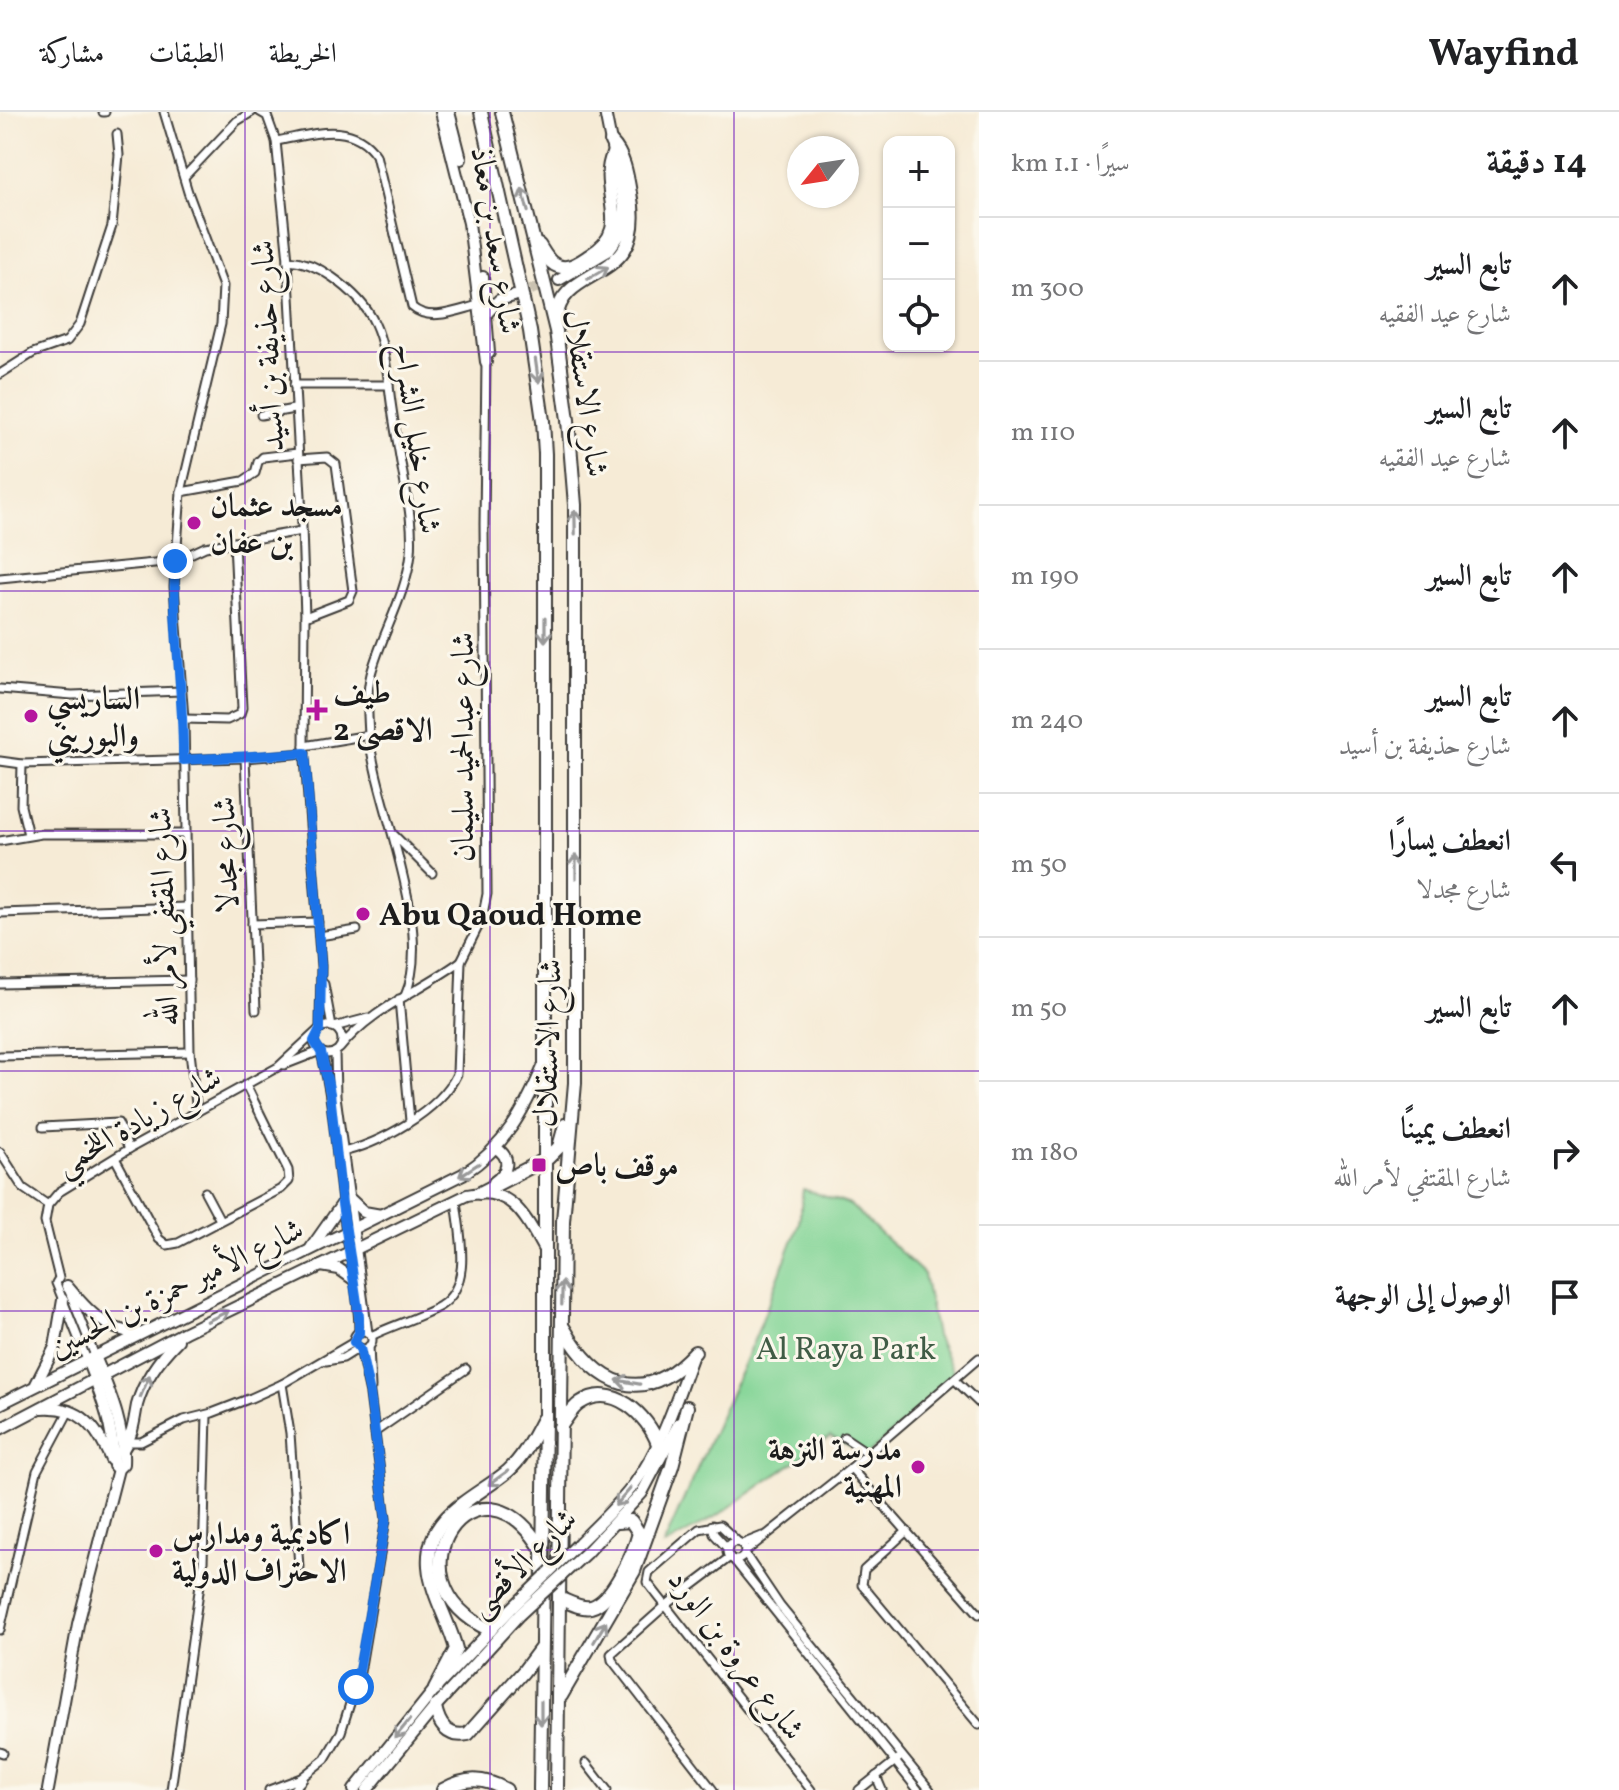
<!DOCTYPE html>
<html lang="ar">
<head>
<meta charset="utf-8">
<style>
	:root { --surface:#fff; --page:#f2f2f2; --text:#202124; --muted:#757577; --line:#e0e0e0 }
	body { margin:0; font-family:Vollkorn,Amiri,serif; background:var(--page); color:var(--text); direction:rtl }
	.controls { position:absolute; right:24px; top:24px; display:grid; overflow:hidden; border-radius:16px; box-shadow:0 2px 6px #0004 }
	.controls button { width:72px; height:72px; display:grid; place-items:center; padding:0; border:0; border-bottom:2px solid var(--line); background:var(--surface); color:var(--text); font:40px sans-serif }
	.compass { position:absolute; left:787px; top:24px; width:72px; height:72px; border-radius:50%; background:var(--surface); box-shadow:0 2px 6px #0004; rotate:240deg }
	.stop { position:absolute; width:24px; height:24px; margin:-18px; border:6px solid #1a73e8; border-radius:50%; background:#fff }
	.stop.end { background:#1a73e8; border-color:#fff; box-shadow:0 2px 8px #0008 }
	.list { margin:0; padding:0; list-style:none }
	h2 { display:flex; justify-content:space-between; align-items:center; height:104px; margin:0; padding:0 32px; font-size:34px }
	h2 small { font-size:26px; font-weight:400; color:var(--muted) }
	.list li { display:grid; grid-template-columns:52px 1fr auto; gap:24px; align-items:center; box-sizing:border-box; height:144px; padding:0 32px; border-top:2px solid var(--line) }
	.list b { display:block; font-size:30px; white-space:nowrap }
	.list p { margin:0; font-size:26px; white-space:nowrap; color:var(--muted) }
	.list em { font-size:26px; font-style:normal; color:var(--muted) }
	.icon { flex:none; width:44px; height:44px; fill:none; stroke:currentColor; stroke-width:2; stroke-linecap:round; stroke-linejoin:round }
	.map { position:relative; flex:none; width:979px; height:1678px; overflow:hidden; direction:ltr }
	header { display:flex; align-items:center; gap:48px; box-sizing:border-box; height:112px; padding:0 40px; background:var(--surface); border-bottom:2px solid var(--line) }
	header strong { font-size:38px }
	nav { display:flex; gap:44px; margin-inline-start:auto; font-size:28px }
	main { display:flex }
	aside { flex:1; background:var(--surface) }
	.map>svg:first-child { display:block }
	.green { fill:#82d495; stroke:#4f7858; stroke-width:2 }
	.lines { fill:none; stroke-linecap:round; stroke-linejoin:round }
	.secondary-tunnel { stroke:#cac2b1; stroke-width:10; stroke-dasharray:10 5; stroke-linecap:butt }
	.street-casing { stroke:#3d3b38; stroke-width:11 }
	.secondary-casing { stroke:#3d3b38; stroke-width:14 }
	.highway-casing { stroke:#3d3b38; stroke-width:16 }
	.street { stroke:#fff; stroke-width:7 }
	.secondary { stroke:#fff; stroke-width:10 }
	.highway { stroke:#fff; stroke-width:12 }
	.secondary-bridge-casing { stroke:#3d3b38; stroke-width:14; stroke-linecap:butt }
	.secondary-bridge { stroke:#fff; stroke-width:10 }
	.oneway { stroke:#999 }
	.route { stroke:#1a73e8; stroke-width:10 }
	.grid { fill:none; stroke:#7b2cbf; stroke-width:2; stroke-opacity:0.55 }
	.poi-dot { fill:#b5179e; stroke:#fbf7ec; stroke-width:3 }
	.labels { text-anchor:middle; stroke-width:6; stroke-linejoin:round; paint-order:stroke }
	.street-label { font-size:32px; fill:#1c1c1c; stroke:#fbf7ec }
	.poi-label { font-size:32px; font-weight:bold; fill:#1c1c1c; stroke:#fbf7ec; text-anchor:start }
	.park-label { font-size:32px; fill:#405c46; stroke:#fbf7ec }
</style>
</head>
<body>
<header>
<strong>Wayfind</strong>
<nav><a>الخريطة</a><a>الطبقات</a><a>مشاركة</a></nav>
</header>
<main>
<aside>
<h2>14 دقيقة<small>سيرًا · 1.1 km</small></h2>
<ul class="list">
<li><svg class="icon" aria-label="ahead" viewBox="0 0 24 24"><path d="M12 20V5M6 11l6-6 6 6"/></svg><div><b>تابع السير</b><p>شارع عيد الفقيه</p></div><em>300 m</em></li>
<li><svg class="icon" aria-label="ahead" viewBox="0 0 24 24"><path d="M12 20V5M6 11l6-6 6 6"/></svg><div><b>تابع السير</b><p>شارع عيد الفقيه</p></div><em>110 m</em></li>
<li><svg class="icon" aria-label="ahead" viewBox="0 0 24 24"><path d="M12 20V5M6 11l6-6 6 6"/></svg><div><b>تابع السير</b></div><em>190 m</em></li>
<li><svg class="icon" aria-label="ahead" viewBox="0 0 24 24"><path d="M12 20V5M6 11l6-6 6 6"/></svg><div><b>تابع السير</b><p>شارع حذيفة بن أسيد</p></div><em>240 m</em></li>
<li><svg class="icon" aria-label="left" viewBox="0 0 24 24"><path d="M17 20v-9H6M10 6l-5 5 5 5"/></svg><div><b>انعطف يسارًا</b><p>شارع مجدلا</p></div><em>50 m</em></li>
<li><svg class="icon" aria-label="ahead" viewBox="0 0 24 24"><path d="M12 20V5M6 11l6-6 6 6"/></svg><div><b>تابع السير</b></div><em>50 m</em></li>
<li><svg class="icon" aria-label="right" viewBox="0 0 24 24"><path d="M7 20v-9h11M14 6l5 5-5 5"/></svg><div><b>انعطف يمينًا</b><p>شارع المقتفي لأمر الله</p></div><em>180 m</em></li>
<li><svg class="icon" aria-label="arrive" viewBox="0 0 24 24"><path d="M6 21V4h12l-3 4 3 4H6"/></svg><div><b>الوصول إلى الوجهة</b></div></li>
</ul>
</aside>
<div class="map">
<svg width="979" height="1678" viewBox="0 0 979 1678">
	<rect width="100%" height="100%" fill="#fbf7ec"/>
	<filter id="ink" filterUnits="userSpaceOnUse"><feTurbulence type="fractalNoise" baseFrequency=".0125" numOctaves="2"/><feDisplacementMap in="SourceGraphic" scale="16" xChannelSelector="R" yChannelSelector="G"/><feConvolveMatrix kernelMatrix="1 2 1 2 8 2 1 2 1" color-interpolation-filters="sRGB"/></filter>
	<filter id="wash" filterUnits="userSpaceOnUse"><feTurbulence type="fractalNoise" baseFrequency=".006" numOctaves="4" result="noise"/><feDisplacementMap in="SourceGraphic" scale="32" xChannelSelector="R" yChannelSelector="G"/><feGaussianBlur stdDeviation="1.8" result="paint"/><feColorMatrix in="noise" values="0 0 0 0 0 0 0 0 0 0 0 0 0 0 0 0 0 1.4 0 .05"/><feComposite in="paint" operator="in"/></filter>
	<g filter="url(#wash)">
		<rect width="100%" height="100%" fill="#f6ebd6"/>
		<!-- green -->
		<path class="green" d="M 803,1077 L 850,1093 L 924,1162 L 936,1224 L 956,1265 L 867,1343 L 830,1325 L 720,1402 L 663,1434 L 758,1219 L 799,1111 Z"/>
	</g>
	<g filter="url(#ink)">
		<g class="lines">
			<!-- secondary-tunnel -->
			<path class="secondary-tunnel" d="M 516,183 L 559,168"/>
			<defs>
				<g id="street">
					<path d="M 103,0 L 105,0"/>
					<path d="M 164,0 L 188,80 L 223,174 L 221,212 L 181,380 L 174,475 L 184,607 L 190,940 L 197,1000"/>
					<path d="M 260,0 L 267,4 L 276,29 L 288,148 L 301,384 L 305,505 L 304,634 L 321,854 L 320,917"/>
					<path d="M 276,29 C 311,23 352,7 376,43 L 412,195 C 430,211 458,198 479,193"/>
					<path d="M 184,65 L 237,9 L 252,0"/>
					<path d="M 288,148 C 305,149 318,155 332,165 C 377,196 382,222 389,273 C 391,295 395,317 399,339 C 404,372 414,408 411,441 C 406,484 382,521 371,562 C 366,581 368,604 369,623 C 377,697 435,816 405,884"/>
					<path d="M 0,262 L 33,241 L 67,229 L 80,212 L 112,114 L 119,43 L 117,22"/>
					<path d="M 294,273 L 389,273"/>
					<path d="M 261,303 L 294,297"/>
					<path d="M 298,347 L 327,345 L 336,352 L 353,479 L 349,488 L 305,505"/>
					<path d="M 181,380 L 243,369 L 255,361 L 258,350 L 263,345 L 298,341"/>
					<path d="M 0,466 L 175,449 L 205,435 L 302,419"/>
					<path d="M 0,577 L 72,583 L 181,579"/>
					<path d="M 184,607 L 227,608 L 240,602 L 242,596 L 234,430"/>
					<path d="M 304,634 L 369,623"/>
					<path d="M 245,646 L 256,898"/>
					<path d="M 0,649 L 22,652 L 245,646 L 305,641"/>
					<path d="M 22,652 L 21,694 L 28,723"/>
					<path d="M 393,722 L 432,761"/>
					<path d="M 0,729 L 41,722 L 184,722"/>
					<path d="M 0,801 L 186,795"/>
					<path d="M 252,812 L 318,810"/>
					<path d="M 319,824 L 357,818"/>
					<path d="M 0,872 L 189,868"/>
					<path d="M 324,872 L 332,915"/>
					<path d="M 399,887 L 410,1009"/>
					<circle cx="328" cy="928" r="14"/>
					<path d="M 334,915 L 368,906"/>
					<path d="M 340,936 C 372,896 420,879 461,849"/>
					<path d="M 321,940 C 335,994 336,1049 344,1105 C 349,1143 359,1182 359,1221"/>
					<path d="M 335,940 L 336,984 L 368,1221"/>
					<path d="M 0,944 L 190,940"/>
					<path d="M 284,953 L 320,939"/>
					<path d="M 43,1015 L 118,1011 L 129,1037"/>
					<path d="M 0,1040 L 23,1076 L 48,1093"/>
					<path d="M 338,1041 C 378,1033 440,999 457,962 L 461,849 L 482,807 L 487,782 L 484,412 L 486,250"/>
					<path d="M 115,1046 L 159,1127 L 167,1133 L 178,1131 L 281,1077 L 289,1069 L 288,1058 L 246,973"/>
					<path d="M 205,1080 L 220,1108"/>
					<path d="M 69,1179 L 95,1244"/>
					<circle cx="363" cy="1228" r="9"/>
					<path d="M 371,1224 C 393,1213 419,1206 440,1194 C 474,1173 459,1120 456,1088"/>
					<path d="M 369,1234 L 371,1276"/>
					<path d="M 87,1248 L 56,1171 L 59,1166 L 45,1110 L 48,1093 L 59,1080 L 129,1037 L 278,955 L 318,918"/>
					<path d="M 326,1249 L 343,1246 L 359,1236"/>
					<path d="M 955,1268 L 979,1291"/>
					<path d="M 282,1272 L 290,1321 L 299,1455"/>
					<path d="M 375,1320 L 466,1257"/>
					<path d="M 844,1325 L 868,1341"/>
					<path d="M 129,1330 L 141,1330 L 184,1308 L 212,1301 L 251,1286 L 282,1272 L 354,1230"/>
					<path d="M 851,1356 L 979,1502"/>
					<path d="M 712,1413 L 714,1422 L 728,1437"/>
					<path d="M 907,1419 L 864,1458 L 862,1473 L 979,1613"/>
					<circle cx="736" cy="1439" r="9"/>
					<path d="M 738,1430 L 720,1413 L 699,1417 L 649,1460 L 647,1470 L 811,1678"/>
					<path d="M 742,1432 L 762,1424"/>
					<path d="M 745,1440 L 851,1356 L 979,1246"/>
					<path d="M 745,1442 L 780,1494 L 930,1678"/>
					<path d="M 734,1448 L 918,1678"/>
					<path d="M 0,1518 L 37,1359 L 69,1299"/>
					<path d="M 0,1640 L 3,1641"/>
					<path d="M 586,1651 L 607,1678"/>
					<path d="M 876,1664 L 882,1678"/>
					<path d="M 171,1678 L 203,1451 L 207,1303"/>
					<path d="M 269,1678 L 301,1666 L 325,1647 L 341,1620 L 360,1560 L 386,1407 L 370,1282 L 360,1236"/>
					<path d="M 293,1678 L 303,1667"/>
					<path d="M 713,1678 L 612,1548 L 611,1542 L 665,1494 L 730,1445"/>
					<path d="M 859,1678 L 898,1647"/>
				</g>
				<g id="secondary">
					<path d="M 441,0 L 469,111 L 486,250"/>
					<path d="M 449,0 L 461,47"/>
					<path d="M 483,165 L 489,241"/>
					<path d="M 559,168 L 608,139 L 622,120 L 624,96 L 605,0"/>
					<path d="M 487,201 L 499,188 L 514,184"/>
					<path d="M 494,1070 C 508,1060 512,1046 496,1036"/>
					<path d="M 350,1087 L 364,1100 L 381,1103"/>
					<path d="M 311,1136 L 342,1092"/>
					<path d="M 321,1154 L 339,1157 L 353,1167"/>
					<path d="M 67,1174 C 87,1198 105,1219 138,1221"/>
					<path d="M 87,1248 C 101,1283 114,1315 114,1354 L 118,1357"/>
					<path d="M 36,1272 L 55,1235 L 63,1188"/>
					<path d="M 0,1292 L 463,1062 C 505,1035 524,999 543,955"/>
					<path d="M 41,1296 C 81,1293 97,1315 111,1348"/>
					<path d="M 0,1317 L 185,1220 L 467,1083 C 512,1073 526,1106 544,1138"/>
					<path d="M 124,1336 C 133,1323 134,1309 137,1293 C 144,1267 159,1247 178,1228"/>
					<path d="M 579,1431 C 598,1412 619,1393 635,1371 C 663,1332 677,1285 694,1240"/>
					<path d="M 586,1441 L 642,1381 L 679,1311"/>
					<path d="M 48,1678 L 78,1512 L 118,1357 L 123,1352 C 125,1314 109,1279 95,1244"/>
					<path d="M 354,1678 L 435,1577 L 511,1497"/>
					<path d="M 367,1678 L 435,1595 L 519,1503"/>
				</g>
				<g id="highway">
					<path d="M 481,0 L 530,219 L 543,309 L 545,342 L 545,1304 L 540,1678"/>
					<path d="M 502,0 L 556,219 L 568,308 L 575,393 L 575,971 L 563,1109 L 557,1678"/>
					<path d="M 539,133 C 546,144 552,157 567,155 C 575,154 583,148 589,144 C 637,116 596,80 613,42"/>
					<path d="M 556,208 C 561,149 649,175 630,81 C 627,63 624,43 611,30"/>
					<path d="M 480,1081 L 548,1046 L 559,1035 L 565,1013"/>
					<path d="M 563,1215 C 597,1274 642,1297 695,1240"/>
					<path d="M 560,1315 C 566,1307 572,1296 580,1291 C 613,1269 648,1304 658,1332"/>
					<path d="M 561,1487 C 571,1491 581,1497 591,1495 C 612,1490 634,1440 639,1421 L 631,1409 L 617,1410"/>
					<path d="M 490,1518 C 381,1468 477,1328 542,1438"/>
					<path d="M 435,1577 L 456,1537 C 449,1509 431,1482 429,1454 C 425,1403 476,1386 508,1359 C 524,1345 533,1325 543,1307"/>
					<path d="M 561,1584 L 634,1459 L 672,1354 L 687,1295"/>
					<path d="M 435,1595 C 439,1613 447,1626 468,1622 L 523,1560 L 541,1536"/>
					<path d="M 443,1678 C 465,1665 484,1665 506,1678"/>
				</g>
			</defs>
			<!-- street casing -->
			<use href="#street" class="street-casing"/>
			<!-- secondary casing -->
			<use href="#secondary" class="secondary-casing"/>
			<!-- highway casing -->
			<use href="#highway" class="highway-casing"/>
			<!-- street -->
			<use href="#street" class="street"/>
			<!-- secondary -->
			<use href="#secondary" class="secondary"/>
			<!-- highway -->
			<use href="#highway" class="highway"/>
			<defs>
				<g id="secondary-bridge">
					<path d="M 511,1497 L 579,1431"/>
					<path d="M 519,1503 L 586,1441"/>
				</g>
			</defs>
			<!-- secondary-bridge casing -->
			<use href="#secondary-bridge" class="secondary-bridge-casing"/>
			<!-- secondary-bridge -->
			<use href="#secondary-bridge" class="secondary-bridge"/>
		</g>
		<!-- one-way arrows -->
		<defs><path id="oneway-shaft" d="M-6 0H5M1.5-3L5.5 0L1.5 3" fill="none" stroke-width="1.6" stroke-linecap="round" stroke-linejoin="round" transform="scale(2)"/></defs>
		<g class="oneway">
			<use href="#oneway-shaft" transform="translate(525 88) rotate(-105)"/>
			<use href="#oneway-shaft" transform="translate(598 161) rotate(-31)"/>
			<use href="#oneway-shaft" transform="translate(537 259) rotate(82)"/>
			<use href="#oneway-shaft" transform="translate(575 410) rotate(-91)"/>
			<use href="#oneway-shaft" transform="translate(545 518) rotate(90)"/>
			<use href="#oneway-shaft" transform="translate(576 754) rotate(-90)"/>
			<use href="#oneway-shaft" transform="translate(469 1058) rotate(147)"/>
			<use href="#oneway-shaft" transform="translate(562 1181) rotate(-89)"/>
			<use href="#oneway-shaft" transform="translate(218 1204) rotate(-26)"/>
			<use href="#oneway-shaft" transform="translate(628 1270) rotate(-170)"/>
			<use href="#oneway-shaft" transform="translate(145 1274) rotate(-67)"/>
			<use href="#oneway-shaft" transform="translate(498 1366) rotate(144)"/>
			<use href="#oneway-shaft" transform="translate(623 1385) rotate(131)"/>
			<use href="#oneway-shaft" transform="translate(600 1520) rotate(-59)"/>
			<use href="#oneway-shaft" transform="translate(541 1601) rotate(90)"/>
			<use href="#oneway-shaft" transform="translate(402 1617) rotate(129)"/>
		</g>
	</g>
	<g class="lines" filter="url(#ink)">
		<!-- route -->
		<path class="route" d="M 175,449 C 172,516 184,582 183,648 L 305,641 L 321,854 L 320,917 L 314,929 L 321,940 L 330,981 L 342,1092 L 359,1204 L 359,1221 L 354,1230 L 360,1236 L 370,1282 L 386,1407 L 356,1575"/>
	</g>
	<!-- grid -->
	<path class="grid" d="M 245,0 L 245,1678M 490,0 L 490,1678M 734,0 L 734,1678M 0,240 L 979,240M 0,479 L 979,479M 0,719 L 979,719M 0,959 L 979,959M 0,1199 L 979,1199M 0,1438 L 979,1438"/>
	<!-- markers -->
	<g class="poi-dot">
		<circle cx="194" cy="411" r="8"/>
		<path d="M313 586h8v8h8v8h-8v8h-8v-8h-8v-8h8z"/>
		<circle cx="31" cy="604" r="8"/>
		<circle cx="363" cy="802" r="8"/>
		<rect x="531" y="1045" width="16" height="16" rx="4"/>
		<circle cx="918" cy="1355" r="8"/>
		<circle cx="156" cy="1439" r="8"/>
	</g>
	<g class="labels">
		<!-- street labels -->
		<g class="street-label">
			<text transform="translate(497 128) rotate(81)" y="11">شارع سعد بن معاذ</text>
			<text transform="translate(267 234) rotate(-93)" y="11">شارع حذيفة بن أسيد</text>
			<text transform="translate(587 281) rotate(82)" y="11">شارع الاستقلال</text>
			<text transform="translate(418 326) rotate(82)" y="11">شارع خليل الشراح</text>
			<text transform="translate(462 635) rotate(-90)" y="11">شارع عبدالحميد سليمان</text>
			<text transform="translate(225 743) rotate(-92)" y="11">شارع مجدلا</text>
			<text transform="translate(163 805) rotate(-92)" y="11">شارع المقتفي لأمر الله</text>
			<text transform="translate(547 931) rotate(-88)" y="11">شارع الاستقلال</text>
			<text transform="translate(138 1008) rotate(-30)" y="11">شارع زيادة اللخمي</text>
			<text transform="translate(176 1175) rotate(-26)" y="11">شارع الأمير حمزة بن الحسين</text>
			<text transform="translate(522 1450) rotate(-45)" y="11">شارع الأقصى</text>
			<text transform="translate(737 1542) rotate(53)" y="11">شارع عروة بن الورد</text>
		</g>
		<!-- poi labels -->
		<g class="poi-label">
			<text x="210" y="404">مسجد عثمان<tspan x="210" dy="37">بن عفان</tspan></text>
			<text x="333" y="591">طيف<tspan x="333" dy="37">الاقصى 2</tspan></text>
			<text x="47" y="597">الساريسي<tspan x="47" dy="37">والبوريني</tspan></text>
			<text x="379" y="813">Abu Qaoud Home</text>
			<text x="555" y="1064">موقف باص</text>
			<text x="902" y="1348" text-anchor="end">مدرسة النزهة<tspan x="902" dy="37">المهنية</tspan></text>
			<text x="172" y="1432">اكاديمية ومدارس<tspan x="172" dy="37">الاحتراف الدولية</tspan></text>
		</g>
		<!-- park labels -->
		<g class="park-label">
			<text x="846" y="1247">Al Raya Park</text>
		</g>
	</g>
</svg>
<div class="controls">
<button>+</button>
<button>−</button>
<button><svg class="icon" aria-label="locate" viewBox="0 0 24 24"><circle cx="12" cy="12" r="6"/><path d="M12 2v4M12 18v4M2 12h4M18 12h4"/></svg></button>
</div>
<svg class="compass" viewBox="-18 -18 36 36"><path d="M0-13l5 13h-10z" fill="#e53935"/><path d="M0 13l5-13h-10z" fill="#757577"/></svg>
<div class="stop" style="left:356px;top:1575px"></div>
<div class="stop end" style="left:175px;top:449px"></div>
</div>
</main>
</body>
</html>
